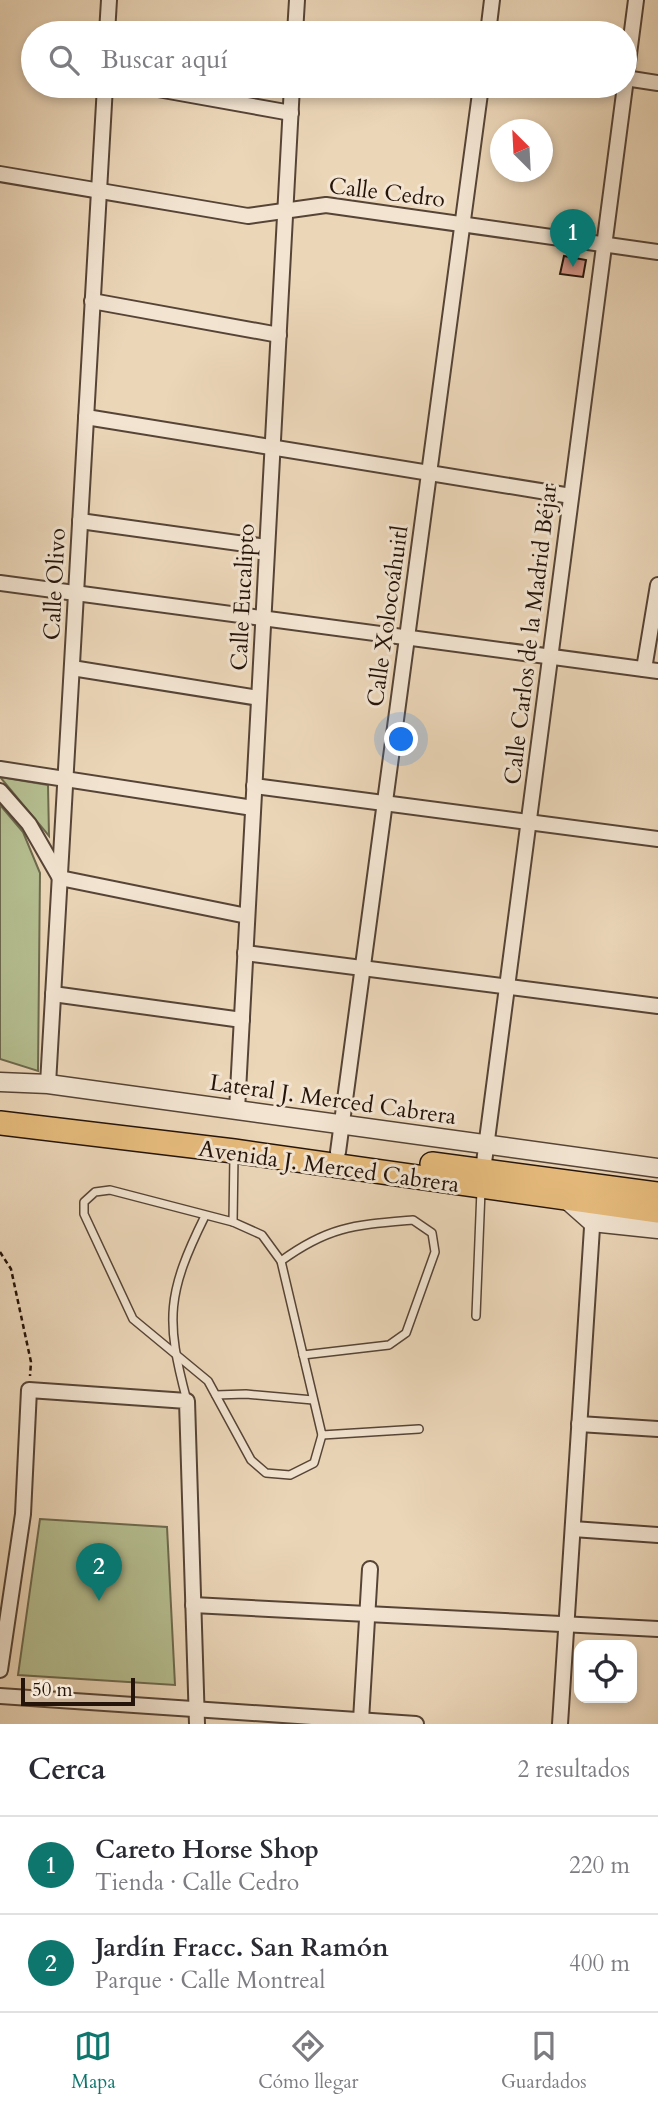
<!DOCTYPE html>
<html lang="es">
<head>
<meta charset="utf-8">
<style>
	:root { --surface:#fff; --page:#f7f7f7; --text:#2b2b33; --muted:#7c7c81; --line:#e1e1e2; --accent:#0f766e }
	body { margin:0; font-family:Cardo,serif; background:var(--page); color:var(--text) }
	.controls { position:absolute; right:21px; bottom:21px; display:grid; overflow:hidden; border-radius:14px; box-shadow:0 4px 10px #0003 }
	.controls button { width:63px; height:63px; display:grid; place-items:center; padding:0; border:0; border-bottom:2px solid var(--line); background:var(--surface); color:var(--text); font:35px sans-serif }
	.compass { position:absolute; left:490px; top:119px; width:63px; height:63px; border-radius:50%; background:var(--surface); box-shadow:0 4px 10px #0003; rotate:336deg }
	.scale { position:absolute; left:21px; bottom:18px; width:114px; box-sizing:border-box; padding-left:7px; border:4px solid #25140a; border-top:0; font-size:19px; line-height:24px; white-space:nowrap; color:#25140a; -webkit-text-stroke:5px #f2e4d1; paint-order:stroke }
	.you { position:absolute; left:402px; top:740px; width:24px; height:24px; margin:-18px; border:5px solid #fff; border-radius:50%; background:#1a73e8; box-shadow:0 0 0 10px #1a73e833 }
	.badge { display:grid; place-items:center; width:46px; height:46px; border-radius:50%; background:var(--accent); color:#fff; font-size:23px; font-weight:700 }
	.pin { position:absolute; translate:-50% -58px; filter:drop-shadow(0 2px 4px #0008) }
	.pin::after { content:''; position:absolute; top:37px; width:24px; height:21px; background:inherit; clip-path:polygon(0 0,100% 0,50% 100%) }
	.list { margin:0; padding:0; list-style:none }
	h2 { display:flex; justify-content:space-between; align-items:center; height:91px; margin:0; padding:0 28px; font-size:30px }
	h2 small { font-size:23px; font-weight:400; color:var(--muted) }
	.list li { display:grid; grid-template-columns:46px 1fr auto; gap:21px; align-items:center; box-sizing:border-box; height:98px; padding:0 28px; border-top:2px solid var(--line) }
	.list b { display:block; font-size:26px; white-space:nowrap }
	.list p { margin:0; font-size:23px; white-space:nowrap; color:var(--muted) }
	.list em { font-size:23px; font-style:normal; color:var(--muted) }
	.icon { flex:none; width:38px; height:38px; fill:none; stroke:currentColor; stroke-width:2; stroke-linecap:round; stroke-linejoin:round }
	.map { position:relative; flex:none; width:658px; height:1724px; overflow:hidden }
	.search { position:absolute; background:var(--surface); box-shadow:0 4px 10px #0003; left:21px; right:21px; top:21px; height:77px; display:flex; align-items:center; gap:18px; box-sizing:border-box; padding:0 24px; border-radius:38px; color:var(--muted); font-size:26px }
	.sheet { height:287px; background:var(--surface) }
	nav { display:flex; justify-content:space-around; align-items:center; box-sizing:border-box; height:98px; border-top:2px solid var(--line); background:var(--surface); font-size:19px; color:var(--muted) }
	nav a { display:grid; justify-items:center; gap:4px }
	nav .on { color:var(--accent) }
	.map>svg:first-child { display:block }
	.green { fill:#b5be90; stroke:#6d694d; stroke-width:2 }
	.building { fill:#d49383; stroke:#25140a; stroke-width:2 }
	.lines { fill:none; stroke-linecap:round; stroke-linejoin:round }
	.service-casing { stroke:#564436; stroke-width:10 }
	.minor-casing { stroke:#564436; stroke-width:18 }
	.tertiary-casing { stroke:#564436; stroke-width:21 }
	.primary-casing { stroke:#25140a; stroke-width:26 }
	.path { stroke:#25140a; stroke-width:2.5; stroke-dasharray:5 3.5; stroke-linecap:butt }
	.service { stroke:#f2e4d1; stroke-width:7 }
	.minor { stroke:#f2e4d1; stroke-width:14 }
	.tertiary { stroke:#f2e4d1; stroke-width:18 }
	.primary { stroke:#e6bb7c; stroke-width:23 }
	.labels { text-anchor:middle; stroke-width:6; stroke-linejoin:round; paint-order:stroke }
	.street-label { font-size:23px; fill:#25140a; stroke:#f2e4d1 }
</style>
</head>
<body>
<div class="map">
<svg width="658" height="1724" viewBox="0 0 658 1724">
	<rect width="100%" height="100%" fill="#ebd6b8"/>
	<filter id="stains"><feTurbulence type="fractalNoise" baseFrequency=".00286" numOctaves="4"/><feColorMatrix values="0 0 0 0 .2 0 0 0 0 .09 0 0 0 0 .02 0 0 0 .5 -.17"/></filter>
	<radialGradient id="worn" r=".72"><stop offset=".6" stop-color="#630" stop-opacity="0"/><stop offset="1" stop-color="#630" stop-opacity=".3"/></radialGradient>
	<!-- green -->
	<g class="green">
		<path d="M 0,777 L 48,785 L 49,836 Z"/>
		<path d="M 0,805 L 23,832 L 40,873 L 38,1071 L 0,1059 Z"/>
		<path d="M 40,1519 L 167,1527 L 175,1685 L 18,1675 Z"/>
	</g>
	<!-- building -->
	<path class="building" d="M 564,256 L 586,260 L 583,277 L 560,274 Z"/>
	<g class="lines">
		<defs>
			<g id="service">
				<path d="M 234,1155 L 233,1222 L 262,1235 L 281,1261 L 322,1435 L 419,1429"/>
				<path d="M 233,1222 L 110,1190 L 95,1192 L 84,1202 L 84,1214 L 133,1319 L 208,1381 L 251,1460 L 266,1473 L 290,1475 L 314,1463 L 322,1435"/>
				<path d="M 281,1261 C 329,1226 355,1225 413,1220 L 432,1233 L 435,1252 L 406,1333 L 389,1345 L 303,1355"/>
				<path d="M 476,1316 L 481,1190"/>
				<path d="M 216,1395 L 246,1394 L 313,1400"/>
				<path d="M 187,1401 C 165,1319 167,1293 205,1216"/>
			</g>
			<g id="minor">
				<path d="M 107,33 L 109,0"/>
				<path d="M 295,33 L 297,0"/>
				<path d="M 488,33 L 492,0"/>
				<path d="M 625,78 L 658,83"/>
				<path d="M 625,85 L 636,0"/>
				<path d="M 141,86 L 291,113"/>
				<path d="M 0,174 L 248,216 L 326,205 L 658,252"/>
				<path d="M 92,301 L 279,335"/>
				<path d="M 86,417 L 571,496"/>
				<path d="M 80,521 L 267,547"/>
				<path d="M 0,583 L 658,671"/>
				<path d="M 72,668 L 259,698"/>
				<path d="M 644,669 L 658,585"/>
				<path d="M 0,769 L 253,808"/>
				<path d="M 254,786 L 658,839"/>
				<path d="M 0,791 L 29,824 L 60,878 L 247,916"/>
				<path d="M 245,953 L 658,1006"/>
				<path d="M 53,994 L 242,1020"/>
				<path d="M 48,1084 L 105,86"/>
				<path d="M 237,1110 L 292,86"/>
				<path d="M 338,1152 L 481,86"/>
				<path d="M 482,1178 L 625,86"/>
				<path d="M 579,1424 L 658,1429"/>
				<path d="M 573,1529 L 658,1535"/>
				<path d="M 193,1605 L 658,1629"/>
				<path d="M 0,1670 L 23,1514 L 29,1390 L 187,1401 L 197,1724"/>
				<path d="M 0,1696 L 416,1724"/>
				<path d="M 361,1720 L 370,1569"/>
				<path d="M 560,1724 L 593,1212"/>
			</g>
			<g id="tertiary">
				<path d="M 0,1082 L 48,1084 L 658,1168"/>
				<path d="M 566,1199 L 592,1222 L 658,1229"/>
			</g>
			<g id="primary">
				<path d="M 0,1123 L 234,1151 L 658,1211"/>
				<path d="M 432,1164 L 658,1194"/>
			</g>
		</defs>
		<!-- service casing -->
		<use href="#service" class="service-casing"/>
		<!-- minor casing -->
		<use href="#minor" class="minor-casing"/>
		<!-- tertiary casing -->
		<use href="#tertiary" class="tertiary-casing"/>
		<!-- primary casing -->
		<use href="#primary" class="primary-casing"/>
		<!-- path -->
		<path class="path" d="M 0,1252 L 11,1269 L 31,1362 L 30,1376"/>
		<!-- service -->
		<use href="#service" class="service"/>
		<!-- minor -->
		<use href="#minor" class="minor"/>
		<!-- tertiary -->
		<use href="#tertiary" class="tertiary"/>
		<!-- primary -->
		<use href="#primary" class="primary"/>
	</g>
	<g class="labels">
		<!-- street labels -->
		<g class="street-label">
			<text transform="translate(387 192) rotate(7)" y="8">Calle Cedro</text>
			<text transform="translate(54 584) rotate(-87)" y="8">Calle Olivo</text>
			<text transform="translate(242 597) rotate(-87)" y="8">Calle Eucalipto</text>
			<text transform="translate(387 616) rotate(-82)" y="8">Calle Xolocoáhuitl</text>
			<text transform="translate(530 634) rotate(-83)" y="8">Calle Carlos de la Madrid Béjar</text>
			<text transform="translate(333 1099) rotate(8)" y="8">Lateral J. Merced Cabrera</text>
			<text transform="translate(329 1166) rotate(8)" y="8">Avenida J. Merced Cabrera</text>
		</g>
	</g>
	<rect width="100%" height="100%" filter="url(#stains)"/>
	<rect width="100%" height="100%" fill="url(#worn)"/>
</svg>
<div class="controls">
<button><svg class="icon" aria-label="locate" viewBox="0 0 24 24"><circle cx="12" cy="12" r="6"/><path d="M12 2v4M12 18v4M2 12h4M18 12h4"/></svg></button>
</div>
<svg class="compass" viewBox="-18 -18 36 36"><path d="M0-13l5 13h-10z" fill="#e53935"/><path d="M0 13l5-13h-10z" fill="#7c7c81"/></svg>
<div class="scale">50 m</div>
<div class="you"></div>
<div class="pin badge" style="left:573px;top:267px">1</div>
<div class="pin badge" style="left:99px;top:1601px">2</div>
<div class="search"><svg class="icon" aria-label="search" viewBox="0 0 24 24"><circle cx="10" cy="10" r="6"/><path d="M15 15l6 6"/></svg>Buscar aquí</div>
</div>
<section class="sheet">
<h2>Cerca<small>2 resultados</small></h2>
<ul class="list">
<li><span class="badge">1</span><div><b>Careto Horse Shop</b><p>Tienda · Calle Cedro</p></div><em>220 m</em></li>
<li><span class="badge">2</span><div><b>Jardín Fracc. San Ramón</b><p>Parque · Calle Montreal</p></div><em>400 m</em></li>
</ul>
</section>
<nav>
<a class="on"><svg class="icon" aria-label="map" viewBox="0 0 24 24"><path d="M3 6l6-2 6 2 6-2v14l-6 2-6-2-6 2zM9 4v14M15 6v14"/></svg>Mapa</a>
<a><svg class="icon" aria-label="directions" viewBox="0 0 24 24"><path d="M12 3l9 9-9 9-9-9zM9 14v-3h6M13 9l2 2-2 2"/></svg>Cómo llegar</a>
<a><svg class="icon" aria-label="saved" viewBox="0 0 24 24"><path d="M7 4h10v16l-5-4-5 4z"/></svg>Guardados</a>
</nav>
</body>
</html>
